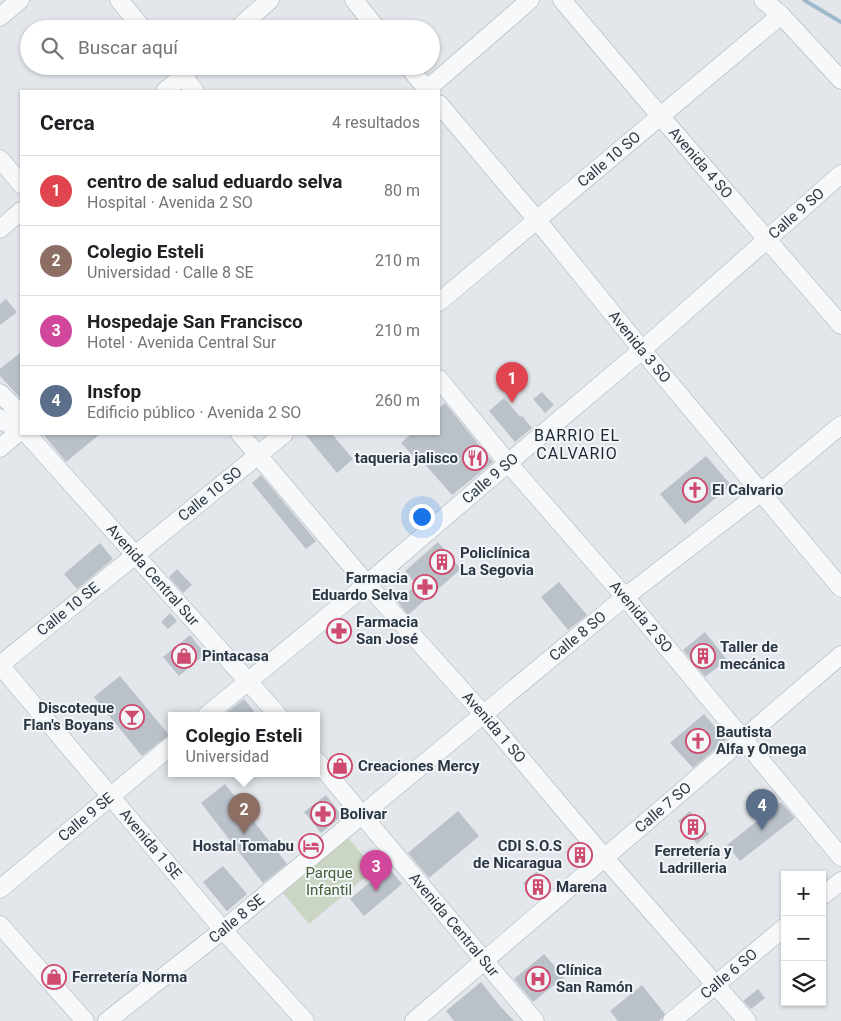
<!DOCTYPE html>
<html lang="es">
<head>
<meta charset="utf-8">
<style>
	:root { --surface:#fff; --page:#f2f2f2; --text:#202124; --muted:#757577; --line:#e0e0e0; --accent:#ce4a6e }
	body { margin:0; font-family:Roboto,sans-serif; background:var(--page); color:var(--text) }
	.controls { position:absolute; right:15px; bottom:15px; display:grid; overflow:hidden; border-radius:0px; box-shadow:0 1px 4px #0004 }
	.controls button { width:45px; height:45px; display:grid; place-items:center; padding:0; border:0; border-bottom:1px solid var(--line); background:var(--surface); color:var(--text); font:25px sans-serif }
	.you { position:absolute; left:421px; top:516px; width:18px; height:18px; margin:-12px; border:4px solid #fff; border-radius:50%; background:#1a73e8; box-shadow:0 0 0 8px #1a73e833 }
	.badge { display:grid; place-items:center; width:32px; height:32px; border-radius:50%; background:var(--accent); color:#fff; font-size:16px; font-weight:700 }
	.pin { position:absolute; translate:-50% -41px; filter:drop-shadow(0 1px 2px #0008) }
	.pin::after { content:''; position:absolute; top:26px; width:18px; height:15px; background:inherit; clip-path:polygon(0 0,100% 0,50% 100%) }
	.popup { position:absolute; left:168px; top:712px; width:152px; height:65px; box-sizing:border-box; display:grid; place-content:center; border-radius:0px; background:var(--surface); filter:drop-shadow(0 1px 4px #0005); font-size:16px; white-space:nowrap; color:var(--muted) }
	.popup b { font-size:19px; color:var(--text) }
	.popup::after { content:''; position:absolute; left:50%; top:100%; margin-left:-10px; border:10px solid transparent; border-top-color:var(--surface) }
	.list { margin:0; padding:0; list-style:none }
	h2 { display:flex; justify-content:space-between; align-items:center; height:65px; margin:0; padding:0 20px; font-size:21px }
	h2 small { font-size:16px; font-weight:400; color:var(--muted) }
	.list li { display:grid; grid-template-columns:32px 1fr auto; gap:15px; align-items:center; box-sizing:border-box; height:70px; padding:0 20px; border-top:1px solid var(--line) }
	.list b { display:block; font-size:19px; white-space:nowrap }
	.list p { margin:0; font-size:16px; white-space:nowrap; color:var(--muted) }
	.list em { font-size:16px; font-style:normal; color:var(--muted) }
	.icon { flex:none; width:28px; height:28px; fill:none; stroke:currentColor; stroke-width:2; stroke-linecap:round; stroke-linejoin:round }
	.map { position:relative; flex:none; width:841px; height:1021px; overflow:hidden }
	.search { position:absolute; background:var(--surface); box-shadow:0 1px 4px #0004; left:20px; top:20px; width:420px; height:55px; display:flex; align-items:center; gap:12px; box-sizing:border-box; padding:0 18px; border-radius:28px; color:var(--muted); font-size:19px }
	.panel { position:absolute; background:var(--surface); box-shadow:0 1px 4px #0004; left:20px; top:90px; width:420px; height:345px; border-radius:0px }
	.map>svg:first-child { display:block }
	.green { fill:#cbd5c4 }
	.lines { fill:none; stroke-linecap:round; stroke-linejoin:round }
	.stream { stroke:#9fb9cb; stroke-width:4 }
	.building { fill:#bac1c9 }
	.minor-casing { stroke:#a8afb6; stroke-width:19 }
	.minor { stroke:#f6f8f9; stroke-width:18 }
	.labels { text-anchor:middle; stroke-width:4; stroke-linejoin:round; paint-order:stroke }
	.street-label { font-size:15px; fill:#2b3744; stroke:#f3f6f8 }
	.poi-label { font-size:15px; font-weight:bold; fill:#2b3744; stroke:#f3f6f8; text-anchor:start }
	.park-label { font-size:15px; fill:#445f38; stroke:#f3f6f8 }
	.neighbourhood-label { font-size:16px; letter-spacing:1px; fill:#1d2835; stroke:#f3f6f8 }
</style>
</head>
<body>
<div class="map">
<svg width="841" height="1021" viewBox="0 0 841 1021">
	<rect width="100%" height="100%" fill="#e3e7eb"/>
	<!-- green -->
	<path class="green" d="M 348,838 L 375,869 L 309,924 L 283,893 Z"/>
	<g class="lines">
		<!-- stream -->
		<path class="stream" d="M 804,0 L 841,22"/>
	</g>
	<!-- building -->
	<g class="building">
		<path d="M 6,299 L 17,312 L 0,325 L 0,304 Z"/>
		<path d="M 21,352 L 21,399 L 0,376 L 0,369 Z"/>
		<path d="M 542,392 L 554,405 L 545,413 L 533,399 Z"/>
		<path d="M 504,398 L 520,417 L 522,416 L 532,428 L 515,442 L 489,411 Z"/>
		<path d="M 445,403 L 493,462 L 452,495 L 422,461 L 420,463 L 401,443 L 411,434 L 439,434 L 439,408 Z"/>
		<path d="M 43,434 L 100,434 L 66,462 Z"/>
		<path d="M 305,434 L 332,434 L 353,459 L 337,473 Z"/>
		<path d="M 706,456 L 731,485 L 685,524 L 660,494 Z"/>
		<path d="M 261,475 L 316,541 L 306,549 L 252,483 Z"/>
		<path d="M 438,542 L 461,569 L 408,615 L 397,601 L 417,585 L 405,571 Z"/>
		<path d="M 100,543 L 113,559 L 77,589 L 64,574 Z"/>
		<path d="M 177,569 L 192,585 L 183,593 L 169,577 Z"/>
		<path d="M 559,582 L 587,615 L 568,630 L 541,597 Z"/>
		<path d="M 170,613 L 177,621 L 168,629 L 161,622 Z"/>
		<path d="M 342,618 L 353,631 L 337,645 L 325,632 Z"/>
		<path d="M 705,632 L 727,660 L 705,677 L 683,650 Z"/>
		<path d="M 190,635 L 205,654 L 179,676 L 163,657 Z"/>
		<path d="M 120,676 L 169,735 L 142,756 L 94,697 Z"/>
		<path d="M 244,699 L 254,711 L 249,715 L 224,715 Z"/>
		<path d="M 704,714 L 726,740 L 693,768 L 670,743 Z"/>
		<path d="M 225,784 L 287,864 L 263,883 L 201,803 Z"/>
		<path d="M 326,795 L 342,816 L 321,833 L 304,812 Z"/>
		<path d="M 781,802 L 795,818 L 740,861 L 727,845 Z"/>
		<path d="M 458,811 L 479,836 L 429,878 L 408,853 Z"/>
		<path d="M 690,811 L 709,834 L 697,844 L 678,821 Z"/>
		<path d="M 578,842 L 590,856 L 578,867 L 566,852 Z"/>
		<path d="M 223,866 L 247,894 L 227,911 L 203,882 Z"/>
		<path d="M 388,867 L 402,884 L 364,916 L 350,899 Z"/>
		<path d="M 537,871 L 551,889 L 538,901 L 523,883 Z"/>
		<path d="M 544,954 L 564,977 L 533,1002 L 514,979 Z"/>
		<path d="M 481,982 L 500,1006 L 514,1021 L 454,1021 L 446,1011 Z"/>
		<path d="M 642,985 L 665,1014 L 662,1019 L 659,1021 L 618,1021 L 610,1011 Z"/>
		<path d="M 758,989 L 765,998 L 751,1009 L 743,1001 Z"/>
	</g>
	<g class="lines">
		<defs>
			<g id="minor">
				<path d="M 119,0 L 143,29"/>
				<path d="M 354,0 L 377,29"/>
				<path id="s1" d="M 562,0 L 661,117 L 841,325"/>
				<path d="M 763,0 L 781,15 L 841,80"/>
				<path d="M 0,17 L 20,0"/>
				<path d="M 237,29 L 270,0"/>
				<path d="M 174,66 L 195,91"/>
				<path d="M 408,66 L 428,91"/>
				<path d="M 165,91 L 194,66"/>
				<path d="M 425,91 L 530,0"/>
				<path id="s2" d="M 439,104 L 537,220 L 642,350 L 841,588"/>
				<path d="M 0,159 L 21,184"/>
				<path d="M 0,229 L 21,211"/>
				<path id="s3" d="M 439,302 L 781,15"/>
				<path id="s4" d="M 439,379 L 508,463 L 625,597 L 841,857"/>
				<path d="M 0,393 L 16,409 L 21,426"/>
				<path d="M 0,418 L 4,422 L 21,429"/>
				<path id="s5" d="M 27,434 L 278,715"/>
				<path id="s6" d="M 240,434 L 367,584 L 484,715 L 604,857 L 747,1021"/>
				<path id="s7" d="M 284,434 L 0,665 L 223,930 L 305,1021"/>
				<path d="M 0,448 L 21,430"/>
				<path id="s8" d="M 207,715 L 367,584 L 508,463 L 642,350 L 841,174"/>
				<path id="s9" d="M 316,760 L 535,1021"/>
				<path id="s10" d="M 0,889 L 172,745"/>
				<path d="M 822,896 L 841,881"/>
				<path d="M 0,925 L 85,1021"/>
				<path id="s11" d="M 107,1021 L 223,930 L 625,597 L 761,492 L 841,425"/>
				<path id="s12" d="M 414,1021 L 841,655"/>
				<path id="s13" d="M 672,1021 L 785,927"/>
			</g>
		</defs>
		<!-- minor casing -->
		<use href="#minor" class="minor-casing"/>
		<!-- minor -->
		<use href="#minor" class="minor"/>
	</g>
	<!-- icons -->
	<defs>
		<symbol id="restaurant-ring" viewBox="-11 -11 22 22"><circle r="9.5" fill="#f3f6f8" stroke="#ce4a6e" stroke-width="1.5"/><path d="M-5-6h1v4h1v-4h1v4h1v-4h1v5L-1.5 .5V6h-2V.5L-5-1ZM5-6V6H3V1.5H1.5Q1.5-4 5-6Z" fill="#ce4a6e"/></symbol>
		<symbol id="church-ring" viewBox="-11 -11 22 22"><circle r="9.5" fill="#f3f6f8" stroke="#ce4a6e" stroke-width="1.5"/><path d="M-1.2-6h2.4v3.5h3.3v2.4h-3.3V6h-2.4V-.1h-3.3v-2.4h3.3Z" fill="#ce4a6e"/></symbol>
		<symbol id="building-ring" viewBox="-11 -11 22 22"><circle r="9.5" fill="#f3f6f8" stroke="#ce4a6e" stroke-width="1.5"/><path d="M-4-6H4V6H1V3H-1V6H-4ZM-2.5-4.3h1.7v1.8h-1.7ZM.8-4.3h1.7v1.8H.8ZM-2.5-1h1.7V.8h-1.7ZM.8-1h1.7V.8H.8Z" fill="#ce4a6e"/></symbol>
		<symbol id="pharmacy-ring" viewBox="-11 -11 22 22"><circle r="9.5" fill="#f3f6f8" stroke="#ce4a6e" stroke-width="1.5"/><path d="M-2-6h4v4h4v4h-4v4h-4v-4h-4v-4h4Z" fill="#ce4a6e"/></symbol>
		<symbol id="shop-ring" viewBox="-11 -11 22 22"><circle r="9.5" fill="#f3f6f8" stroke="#ce4a6e" stroke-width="1.5"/><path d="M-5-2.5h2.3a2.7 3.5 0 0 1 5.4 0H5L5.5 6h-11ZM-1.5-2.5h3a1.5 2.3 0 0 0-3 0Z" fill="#ce4a6e"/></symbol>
		<symbol id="bar-ring" viewBox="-11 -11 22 22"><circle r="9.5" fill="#f3f6f8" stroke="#ce4a6e" stroke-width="1.5"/><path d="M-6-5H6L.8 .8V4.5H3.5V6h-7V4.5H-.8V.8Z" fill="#ce4a6e"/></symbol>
		<symbol id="hotel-ring" viewBox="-11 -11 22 22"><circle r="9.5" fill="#f3f6f8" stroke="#ce4a6e" stroke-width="1.5"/><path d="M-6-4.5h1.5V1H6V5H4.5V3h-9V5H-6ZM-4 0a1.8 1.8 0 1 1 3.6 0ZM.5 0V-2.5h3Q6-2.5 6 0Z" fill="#ce4a6e"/></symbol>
		<symbol id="hospital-ring" viewBox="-11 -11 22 22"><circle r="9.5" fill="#f3f6f8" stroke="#ce4a6e" stroke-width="1.5"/><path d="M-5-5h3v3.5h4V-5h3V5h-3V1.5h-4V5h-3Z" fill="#ce4a6e"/></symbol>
	</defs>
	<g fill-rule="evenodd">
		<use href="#restaurant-ring" x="461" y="444" width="28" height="28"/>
		<use href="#church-ring" x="681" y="476" width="28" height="28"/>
		<use href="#building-ring" x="428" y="548" width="28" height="28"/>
		<use href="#pharmacy-ring" x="411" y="573" width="28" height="28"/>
		<use href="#pharmacy-ring" x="325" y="617" width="28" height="28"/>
		<use href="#shop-ring" x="170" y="642" width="28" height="28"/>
		<use href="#building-ring" x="689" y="642" width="28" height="28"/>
		<use href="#bar-ring" x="118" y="703" width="28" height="28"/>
		<use href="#church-ring" x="684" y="727" width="28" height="28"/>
		<use href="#shop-ring" x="326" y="752" width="28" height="28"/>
		<use href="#pharmacy-ring" x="309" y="800" width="28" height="28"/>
		<use href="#building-ring" x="679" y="813" width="28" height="28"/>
		<use href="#hotel-ring" x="297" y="832" width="28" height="28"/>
		<use href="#building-ring" x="566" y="841" width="28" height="28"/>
		<use href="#building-ring" x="524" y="873" width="28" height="28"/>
		<use href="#shop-ring" x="40" y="963" width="28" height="28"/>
		<use href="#hospital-ring" x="524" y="965" width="28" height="28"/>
	</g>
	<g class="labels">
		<!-- street labels -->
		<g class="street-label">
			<text dy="5" stroke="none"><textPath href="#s3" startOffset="222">Calle 10 SO</textPath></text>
			<text dy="5" stroke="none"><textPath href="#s1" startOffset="214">Avenida 4 SO</textPath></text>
			<text dy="5" stroke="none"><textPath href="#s8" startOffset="774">Calle 9 SO</textPath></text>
			<text dy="5" stroke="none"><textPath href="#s2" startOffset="315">Avenida 3 SO</textPath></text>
			<text dy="5" stroke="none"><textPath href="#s8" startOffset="369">Calle 9 SO</textPath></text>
			<text transform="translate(210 494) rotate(-39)" y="5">Calle 10 SO</text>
			<text dy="5" stroke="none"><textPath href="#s5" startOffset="189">Avenida Central Sur</textPath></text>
			<text transform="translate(68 609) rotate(-39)" y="5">Calle 10 SE</text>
			<text dy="5" stroke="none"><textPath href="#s4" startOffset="312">Avenida 2 SO</textPath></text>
			<text dy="5" stroke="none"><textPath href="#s11" startOffset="608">Calle 8 SO</textPath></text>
			<text dy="5" stroke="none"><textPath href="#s6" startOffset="388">Avenida 1 SO</textPath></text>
			<text dy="5" stroke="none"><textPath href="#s12" startOffset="328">Calle 7 SO</textPath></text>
			<text dy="5" stroke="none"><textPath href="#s10" startOffset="112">Calle 9 SE</textPath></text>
			<text dy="5" stroke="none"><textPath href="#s7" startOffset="600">Avenida 1 SE</textPath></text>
			<text dy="5" stroke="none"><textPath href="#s11" startOffset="165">Calle 8 SE</textPath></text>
			<text dy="5" stroke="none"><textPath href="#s9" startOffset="215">Avenida Central Sur</textPath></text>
			<text dy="5" stroke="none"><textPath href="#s13" startOffset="74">Calle 6 SO</textPath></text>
		</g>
		<!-- poi labels -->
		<g class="poi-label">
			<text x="458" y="463" text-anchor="end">taqueria jalisco</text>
			<text x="712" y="495">El Calvario</text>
			<text x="460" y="558">Policlínica<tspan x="460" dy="17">La Segovia</tspan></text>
			<text x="408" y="583" text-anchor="end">Farmacia<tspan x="408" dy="17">Eduardo Selva</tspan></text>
			<text x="356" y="627">Farmacia<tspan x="356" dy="17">San José</tspan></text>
			<text x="720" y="652">Taller de<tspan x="720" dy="17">mecánica</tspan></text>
			<text x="202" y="661">Pintacasa</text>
			<text x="114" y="713" text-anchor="end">Discoteque<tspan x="114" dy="17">Flan's Boyans</tspan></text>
			<text x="716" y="737">Bautista<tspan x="716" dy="17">Alfa y Omega</tspan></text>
			<text x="358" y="771">Creaciones Mercy</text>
			<text x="340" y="819">Bolivar</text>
			<text x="294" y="851" text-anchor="end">Hostal Tomabu</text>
			<text x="562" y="851" text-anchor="end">CDI S.O.S<tspan x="562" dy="17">de Nicaragua</tspan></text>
			<text x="693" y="856" text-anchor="middle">Ferretería y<tspan x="693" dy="17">Ladrilleria</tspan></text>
			<text x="556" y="892">Marena</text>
			<text x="556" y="975">Clínica<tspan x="556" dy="17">San Ramón</tspan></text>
			<text x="72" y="982">Ferretería Norma</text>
		</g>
		<!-- park labels -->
		<g class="park-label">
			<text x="329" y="878">Parque<tspan x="329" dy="17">Infantil</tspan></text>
		</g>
		<!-- neighbourhood labels -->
		<g class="neighbourhood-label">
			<text x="577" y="441">BARRIO EL<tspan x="577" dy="18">CALVARIO</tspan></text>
		</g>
	</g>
</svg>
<div class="controls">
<button>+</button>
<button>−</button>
<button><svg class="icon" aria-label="layers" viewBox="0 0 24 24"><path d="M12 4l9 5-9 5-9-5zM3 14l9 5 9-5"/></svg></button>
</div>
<div class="you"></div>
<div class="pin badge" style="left:512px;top:403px;background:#e0444e">1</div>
<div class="pin badge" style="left:244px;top:834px;background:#8d6e63">2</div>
<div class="popup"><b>Colegio Esteli</b>Universidad</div>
<div class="pin badge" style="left:376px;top:891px;background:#d1479c">3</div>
<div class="pin badge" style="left:762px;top:830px;background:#5c6f8a">4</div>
<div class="search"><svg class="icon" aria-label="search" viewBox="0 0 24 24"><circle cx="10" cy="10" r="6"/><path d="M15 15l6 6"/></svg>Buscar aquí</div>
<section class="panel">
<h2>Cerca<small>4 resultados</small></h2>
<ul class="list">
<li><span class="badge" style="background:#e0444e">1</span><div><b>centro de salud eduardo selva</b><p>Hospital · Avenida 2 SO</p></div><em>80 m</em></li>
<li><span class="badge" style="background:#8d6e63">2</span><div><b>Colegio Esteli</b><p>Universidad · Calle 8 SE</p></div><em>210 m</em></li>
<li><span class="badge" style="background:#d1479c">3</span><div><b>Hospedaje San Francisco</b><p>Hotel · Avenida Central Sur</p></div><em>210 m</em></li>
<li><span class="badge" style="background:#5c6f8a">4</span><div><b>Insfop</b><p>Edificio público · Avenida 2 SO</p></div><em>260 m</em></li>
</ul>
</section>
</div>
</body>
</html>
